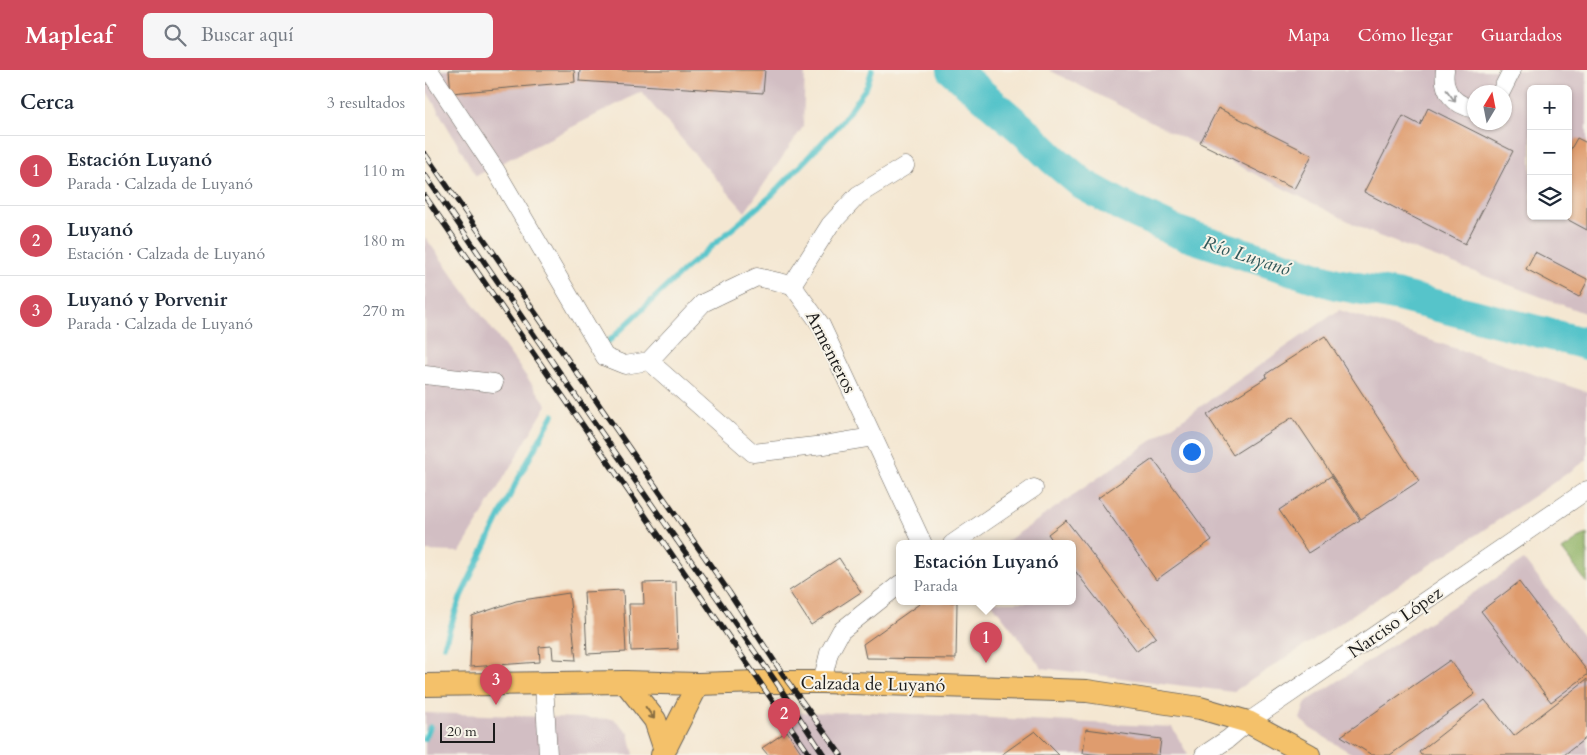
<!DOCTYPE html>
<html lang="es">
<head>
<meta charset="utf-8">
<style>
	:root { --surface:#fff; --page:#f6f6f7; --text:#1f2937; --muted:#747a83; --line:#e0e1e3; --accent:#d1495b }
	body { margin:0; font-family:Cardo,serif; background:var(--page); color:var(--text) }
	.controls { position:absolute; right:15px; top:15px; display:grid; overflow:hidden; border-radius:8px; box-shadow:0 1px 4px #0004 }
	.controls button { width:45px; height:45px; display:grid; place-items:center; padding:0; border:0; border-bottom:1px solid var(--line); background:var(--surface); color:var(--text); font:25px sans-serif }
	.compass { position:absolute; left:1042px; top:15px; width:45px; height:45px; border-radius:50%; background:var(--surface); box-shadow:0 1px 4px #0004; rotate:10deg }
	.scale { position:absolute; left:15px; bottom:12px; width:55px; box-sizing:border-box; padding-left:5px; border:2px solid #1c1c1c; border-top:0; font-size:14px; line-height:18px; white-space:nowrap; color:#1c1c1c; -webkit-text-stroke:4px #f7f3e8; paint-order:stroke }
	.you { position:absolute; left:766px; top:381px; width:18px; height:18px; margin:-12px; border:4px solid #fff; border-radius:50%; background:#1a73e8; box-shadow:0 0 0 8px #1a73e833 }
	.badge { display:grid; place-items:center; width:32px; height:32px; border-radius:50%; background:var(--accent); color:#fff; font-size:16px; font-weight:700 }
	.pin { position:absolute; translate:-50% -41px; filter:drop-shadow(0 1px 2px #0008) }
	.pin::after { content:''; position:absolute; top:26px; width:18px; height:15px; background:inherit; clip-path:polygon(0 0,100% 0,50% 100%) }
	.popup { position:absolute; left:471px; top:470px; width:180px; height:65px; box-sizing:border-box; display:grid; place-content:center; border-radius:8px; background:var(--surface); filter:drop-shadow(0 1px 4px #0005); font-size:16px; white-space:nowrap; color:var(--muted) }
	.popup b { font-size:19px; color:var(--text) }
	.popup::after { content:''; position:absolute; left:50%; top:100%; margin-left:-10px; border:10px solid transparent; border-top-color:var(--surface) }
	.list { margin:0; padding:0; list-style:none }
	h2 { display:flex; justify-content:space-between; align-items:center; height:65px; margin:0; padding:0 20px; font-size:21px }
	h2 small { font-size:16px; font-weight:400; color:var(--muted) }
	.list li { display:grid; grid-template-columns:32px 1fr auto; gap:15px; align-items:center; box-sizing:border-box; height:70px; padding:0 20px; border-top:1px solid var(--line) }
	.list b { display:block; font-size:19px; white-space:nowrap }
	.list p { margin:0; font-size:16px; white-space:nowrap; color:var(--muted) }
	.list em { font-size:16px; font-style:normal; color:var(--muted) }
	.icon { flex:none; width:28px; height:28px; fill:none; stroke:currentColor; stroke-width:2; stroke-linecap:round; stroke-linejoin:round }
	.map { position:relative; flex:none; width:1162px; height:685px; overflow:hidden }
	header { display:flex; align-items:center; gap:30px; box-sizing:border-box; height:70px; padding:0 25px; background:var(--accent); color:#fff }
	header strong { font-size:24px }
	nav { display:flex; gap:28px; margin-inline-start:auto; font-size:18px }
	.search { width:350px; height:45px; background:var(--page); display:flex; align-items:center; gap:12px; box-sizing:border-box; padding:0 18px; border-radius:8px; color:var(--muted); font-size:19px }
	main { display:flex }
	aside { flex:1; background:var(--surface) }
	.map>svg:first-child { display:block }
	.industrial { fill:#d2bec3; fill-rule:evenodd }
	.forest { fill:#92b468; stroke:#576842 }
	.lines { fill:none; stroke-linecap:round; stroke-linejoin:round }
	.stream { stroke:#56c4ca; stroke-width:5.5 }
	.river { stroke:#56c4ca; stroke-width:32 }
	.building { fill:#df9c6e }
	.minor-casing { stroke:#68635c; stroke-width:19 }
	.major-casing { stroke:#68635c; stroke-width:24 }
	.minor { stroke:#fff; stroke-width:18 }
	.major { stroke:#f4c16a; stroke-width:22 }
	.rail-casing { stroke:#1c1c1c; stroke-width:5.5 }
	.rail { stroke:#f7f3e8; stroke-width:4; stroke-dasharray:11; stroke-linecap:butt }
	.oneway { stroke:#999 }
	.oneway2 { stroke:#886e43 }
	.labels { text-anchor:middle; stroke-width:4; stroke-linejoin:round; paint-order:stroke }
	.street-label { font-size:18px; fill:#1c1c1c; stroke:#f7f3e8 }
	.water-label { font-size:19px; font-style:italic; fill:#305759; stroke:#f7f3e8 }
</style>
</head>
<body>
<header>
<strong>Mapleaf</strong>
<div class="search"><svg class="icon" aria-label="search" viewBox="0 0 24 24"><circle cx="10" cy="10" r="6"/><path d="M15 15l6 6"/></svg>Buscar aquí</div>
<nav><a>Mapa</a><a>Cómo llegar</a><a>Guardados</a></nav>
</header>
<main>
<aside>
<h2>Cerca<small>3 resultados</small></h2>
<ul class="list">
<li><span class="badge">1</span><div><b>Estación Luyanó</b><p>Parada · Calzada de Luyanó</p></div><em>110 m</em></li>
<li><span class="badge">2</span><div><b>Luyanó</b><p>Estación · Calzada de Luyanó</p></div><em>180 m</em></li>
<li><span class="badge">3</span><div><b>Luyanó y Porvenir</b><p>Parada · Calzada de Luyanó</p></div><em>270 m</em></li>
</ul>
</aside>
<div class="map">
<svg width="1162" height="685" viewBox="0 0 1162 685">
	<rect width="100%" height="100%" fill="#f7f3e8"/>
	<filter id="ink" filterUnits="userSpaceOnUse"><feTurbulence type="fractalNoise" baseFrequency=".02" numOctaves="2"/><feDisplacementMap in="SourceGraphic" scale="10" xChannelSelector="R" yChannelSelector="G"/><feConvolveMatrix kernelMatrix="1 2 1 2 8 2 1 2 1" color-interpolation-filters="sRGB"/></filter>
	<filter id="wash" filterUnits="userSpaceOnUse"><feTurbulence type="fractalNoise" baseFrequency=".0096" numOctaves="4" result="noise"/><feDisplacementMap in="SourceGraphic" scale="20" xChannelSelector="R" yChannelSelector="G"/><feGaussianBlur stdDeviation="1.12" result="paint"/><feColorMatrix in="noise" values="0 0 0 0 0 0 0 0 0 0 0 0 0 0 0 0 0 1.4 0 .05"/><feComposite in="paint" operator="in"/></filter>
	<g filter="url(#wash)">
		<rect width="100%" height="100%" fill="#f4e7d2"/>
		<!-- industrial -->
		<g class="industrial">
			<path d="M 0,0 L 380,0 L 378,57 L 320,142 L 216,22 L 51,106 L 0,18 Z"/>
			<path d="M 624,0 L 1162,0 L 1162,244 L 951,165 ZM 1106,19 L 1143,19 L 1143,146 L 1106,146 ZM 1050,22 L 1080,22 L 1080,52 L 1050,52 Z"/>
			<path d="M 0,167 L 122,335 L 35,482 L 0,481 Z"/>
			<path d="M 914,240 L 1162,322 L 1162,390 L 1057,461 L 808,622 L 617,598 L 566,532 L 647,532 L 647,474 L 578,474 Z"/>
			<path d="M 1099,490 L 1162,571 L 1162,685 L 929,685 L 886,659 L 875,649 L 881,632 Z"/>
			<path d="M 448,642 L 747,657 L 763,685 L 375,685 L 346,643 Z"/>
			<path d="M 0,643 L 189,649 L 204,663 L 209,685 L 0,685 Z"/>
		</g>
		<!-- forest -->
		<path class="forest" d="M 1162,463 L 1162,513 L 1137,480 Z"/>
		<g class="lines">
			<!-- stream -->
			<g class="stream">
				<path d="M 184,271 L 260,199 L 347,125 L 416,53 L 442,16 L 447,0"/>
				<path d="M 19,576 L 36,526 L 92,411 L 128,345"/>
				<path d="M 0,669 L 5,657"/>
			</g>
			<!-- river -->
			<path class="river" d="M 528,0 L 598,60 L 628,89 L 659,115 L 699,137 L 752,162 L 911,214 L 970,225 L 1162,274"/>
		</g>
		<g id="blocks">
			<!-- building -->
			<g class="building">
				<path d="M 24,0 L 149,0 L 150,12 L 26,23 Z"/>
				<path d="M 155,0 L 340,0 L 338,23 L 154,11 Z"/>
				<path d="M 793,38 L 887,85 L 869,119 L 775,73 Z"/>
				<path d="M 1003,38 L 1088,81 L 1040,174 L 939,122 L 978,46 L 995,55 Z"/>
				<path d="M 1152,68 L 1162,73 L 1162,160 L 1136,146 L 1143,146 L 1143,84 Z"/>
				<path d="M 1110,182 L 1162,209 L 1162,212 L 1154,227 L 1101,199 Z"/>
				<path d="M 900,266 L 994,411 L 936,449 L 868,347 L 808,385 L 782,345 L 842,307 L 841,304 Z"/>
				<path d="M 728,389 L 787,470 L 731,510 L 673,428 Z"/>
				<path d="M 906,406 L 935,450 L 883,483 L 854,440 Z"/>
				<path d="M 641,450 L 731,567 L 712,581 L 647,497 L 647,474 L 630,474 L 623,464 Z"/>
				<path d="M 414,488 L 436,522 L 386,555 L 364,521 Z"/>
				<path d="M 251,512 L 253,579 L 206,581 L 204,534 L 219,534 L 218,513 Z"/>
				<path d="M 1094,512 L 1162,601 L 1162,605 L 1126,632 L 1056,541 Z"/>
				<path d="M 198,520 L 201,582 L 162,584 L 159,522 Z"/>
				<path d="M 144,523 L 151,590 L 128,589 L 127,576 L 114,577 L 115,592 L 45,597 L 47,546 L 91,531 Z"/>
				<path d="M 497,532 L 532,532 L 531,589 L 441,588 L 438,574 Z"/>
				<path d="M 1025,590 L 1050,624 L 965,685 L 947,685 L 916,666 Z"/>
				<path d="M 1162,609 L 1162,667 L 1139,685 L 996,685 L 994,682 L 1060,630 L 1089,666 Z"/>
				<path d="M 661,659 L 736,669 L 734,685 L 680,685 L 658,683 Z"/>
				<path d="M 362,661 L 378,685 L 343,685 L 337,678 Z"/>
				<path d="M 610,661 L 634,685 L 576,685 Z"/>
			</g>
		</g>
	</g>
	<g filter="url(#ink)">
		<use href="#blocks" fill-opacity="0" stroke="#68635c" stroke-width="1"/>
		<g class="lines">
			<defs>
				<g id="minor">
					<path d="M 4,0 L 71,101 L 180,287 L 200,295 L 224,291 L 278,233 L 332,207 L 367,215 L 396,255 L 498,474"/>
					<path d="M 1020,0 C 1017,22 1029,35 1050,39"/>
					<path d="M 1076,22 L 1087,0"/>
					<path d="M 367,215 L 405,155 L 433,125 L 480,96"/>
					<path d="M 224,291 L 328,383 L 399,375 L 448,367"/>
					<path d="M 0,305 L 69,313"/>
					<path d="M 527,474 L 609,418"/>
					<path d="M 397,612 L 404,583 L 416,561 L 475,514"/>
					<path d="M 119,613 L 123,685"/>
					<path d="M 779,685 L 803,669 L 823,652 L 1162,420"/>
				</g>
				<g id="major">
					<path d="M 200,612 L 230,650 L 240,680"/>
					<path d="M 0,615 L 200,612 L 273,614 L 334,612 L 397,612 L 662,621 L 775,638 L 823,652 L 884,685"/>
					<path d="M 237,685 L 273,614"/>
				</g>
			</defs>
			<!-- minor casing -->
			<use href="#minor" class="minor-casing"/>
			<!-- major casing -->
			<use href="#major" class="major-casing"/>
			<!-- minor -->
			<use href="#minor" class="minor"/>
			<!-- major -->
			<use href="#major" class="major"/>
			<defs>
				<g id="rail">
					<path d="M 0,84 L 304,522 L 363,612 L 416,685"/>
					<path d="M 0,105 L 146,319 L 351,612 L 399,685"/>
					<path d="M 0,126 L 385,685"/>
				</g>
			</defs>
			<!-- rail casing -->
			<use href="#rail" class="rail-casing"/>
			<!-- rail -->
			<use href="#rail" class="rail"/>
		</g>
		<!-- one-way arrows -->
		<defs><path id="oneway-shaft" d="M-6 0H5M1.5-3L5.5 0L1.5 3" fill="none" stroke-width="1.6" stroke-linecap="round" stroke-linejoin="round" transform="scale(1.25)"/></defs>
		<use class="oneway" href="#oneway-shaft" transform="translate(1026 26) rotate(53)"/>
		<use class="oneway2" href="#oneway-shaft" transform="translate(225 643) rotate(54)"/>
	</g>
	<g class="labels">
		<!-- street labels -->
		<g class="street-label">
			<text transform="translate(406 282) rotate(63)" y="6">Armenteros</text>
			<text transform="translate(970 552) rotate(-35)" y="6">Narciso López</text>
			<text transform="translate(448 614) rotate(1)" y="6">Calzada de Luyanó</text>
		</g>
		<!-- water labels -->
		<g class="water-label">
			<text transform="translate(822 185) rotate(18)" y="7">Río Luyanó</text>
		</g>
	</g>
</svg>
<div class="controls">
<button>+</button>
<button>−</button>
<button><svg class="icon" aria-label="layers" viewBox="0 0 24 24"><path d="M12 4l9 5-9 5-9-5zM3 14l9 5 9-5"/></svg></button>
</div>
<svg class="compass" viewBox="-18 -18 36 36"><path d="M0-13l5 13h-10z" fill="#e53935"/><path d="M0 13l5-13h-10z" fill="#747a83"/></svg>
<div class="scale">20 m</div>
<div class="you"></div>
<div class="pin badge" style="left:561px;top:593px">1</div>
<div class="popup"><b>Estación Luyanó</b>Parada</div>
<div class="pin badge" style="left:359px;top:669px">2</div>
<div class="pin badge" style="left:71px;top:635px">3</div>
</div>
</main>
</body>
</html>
